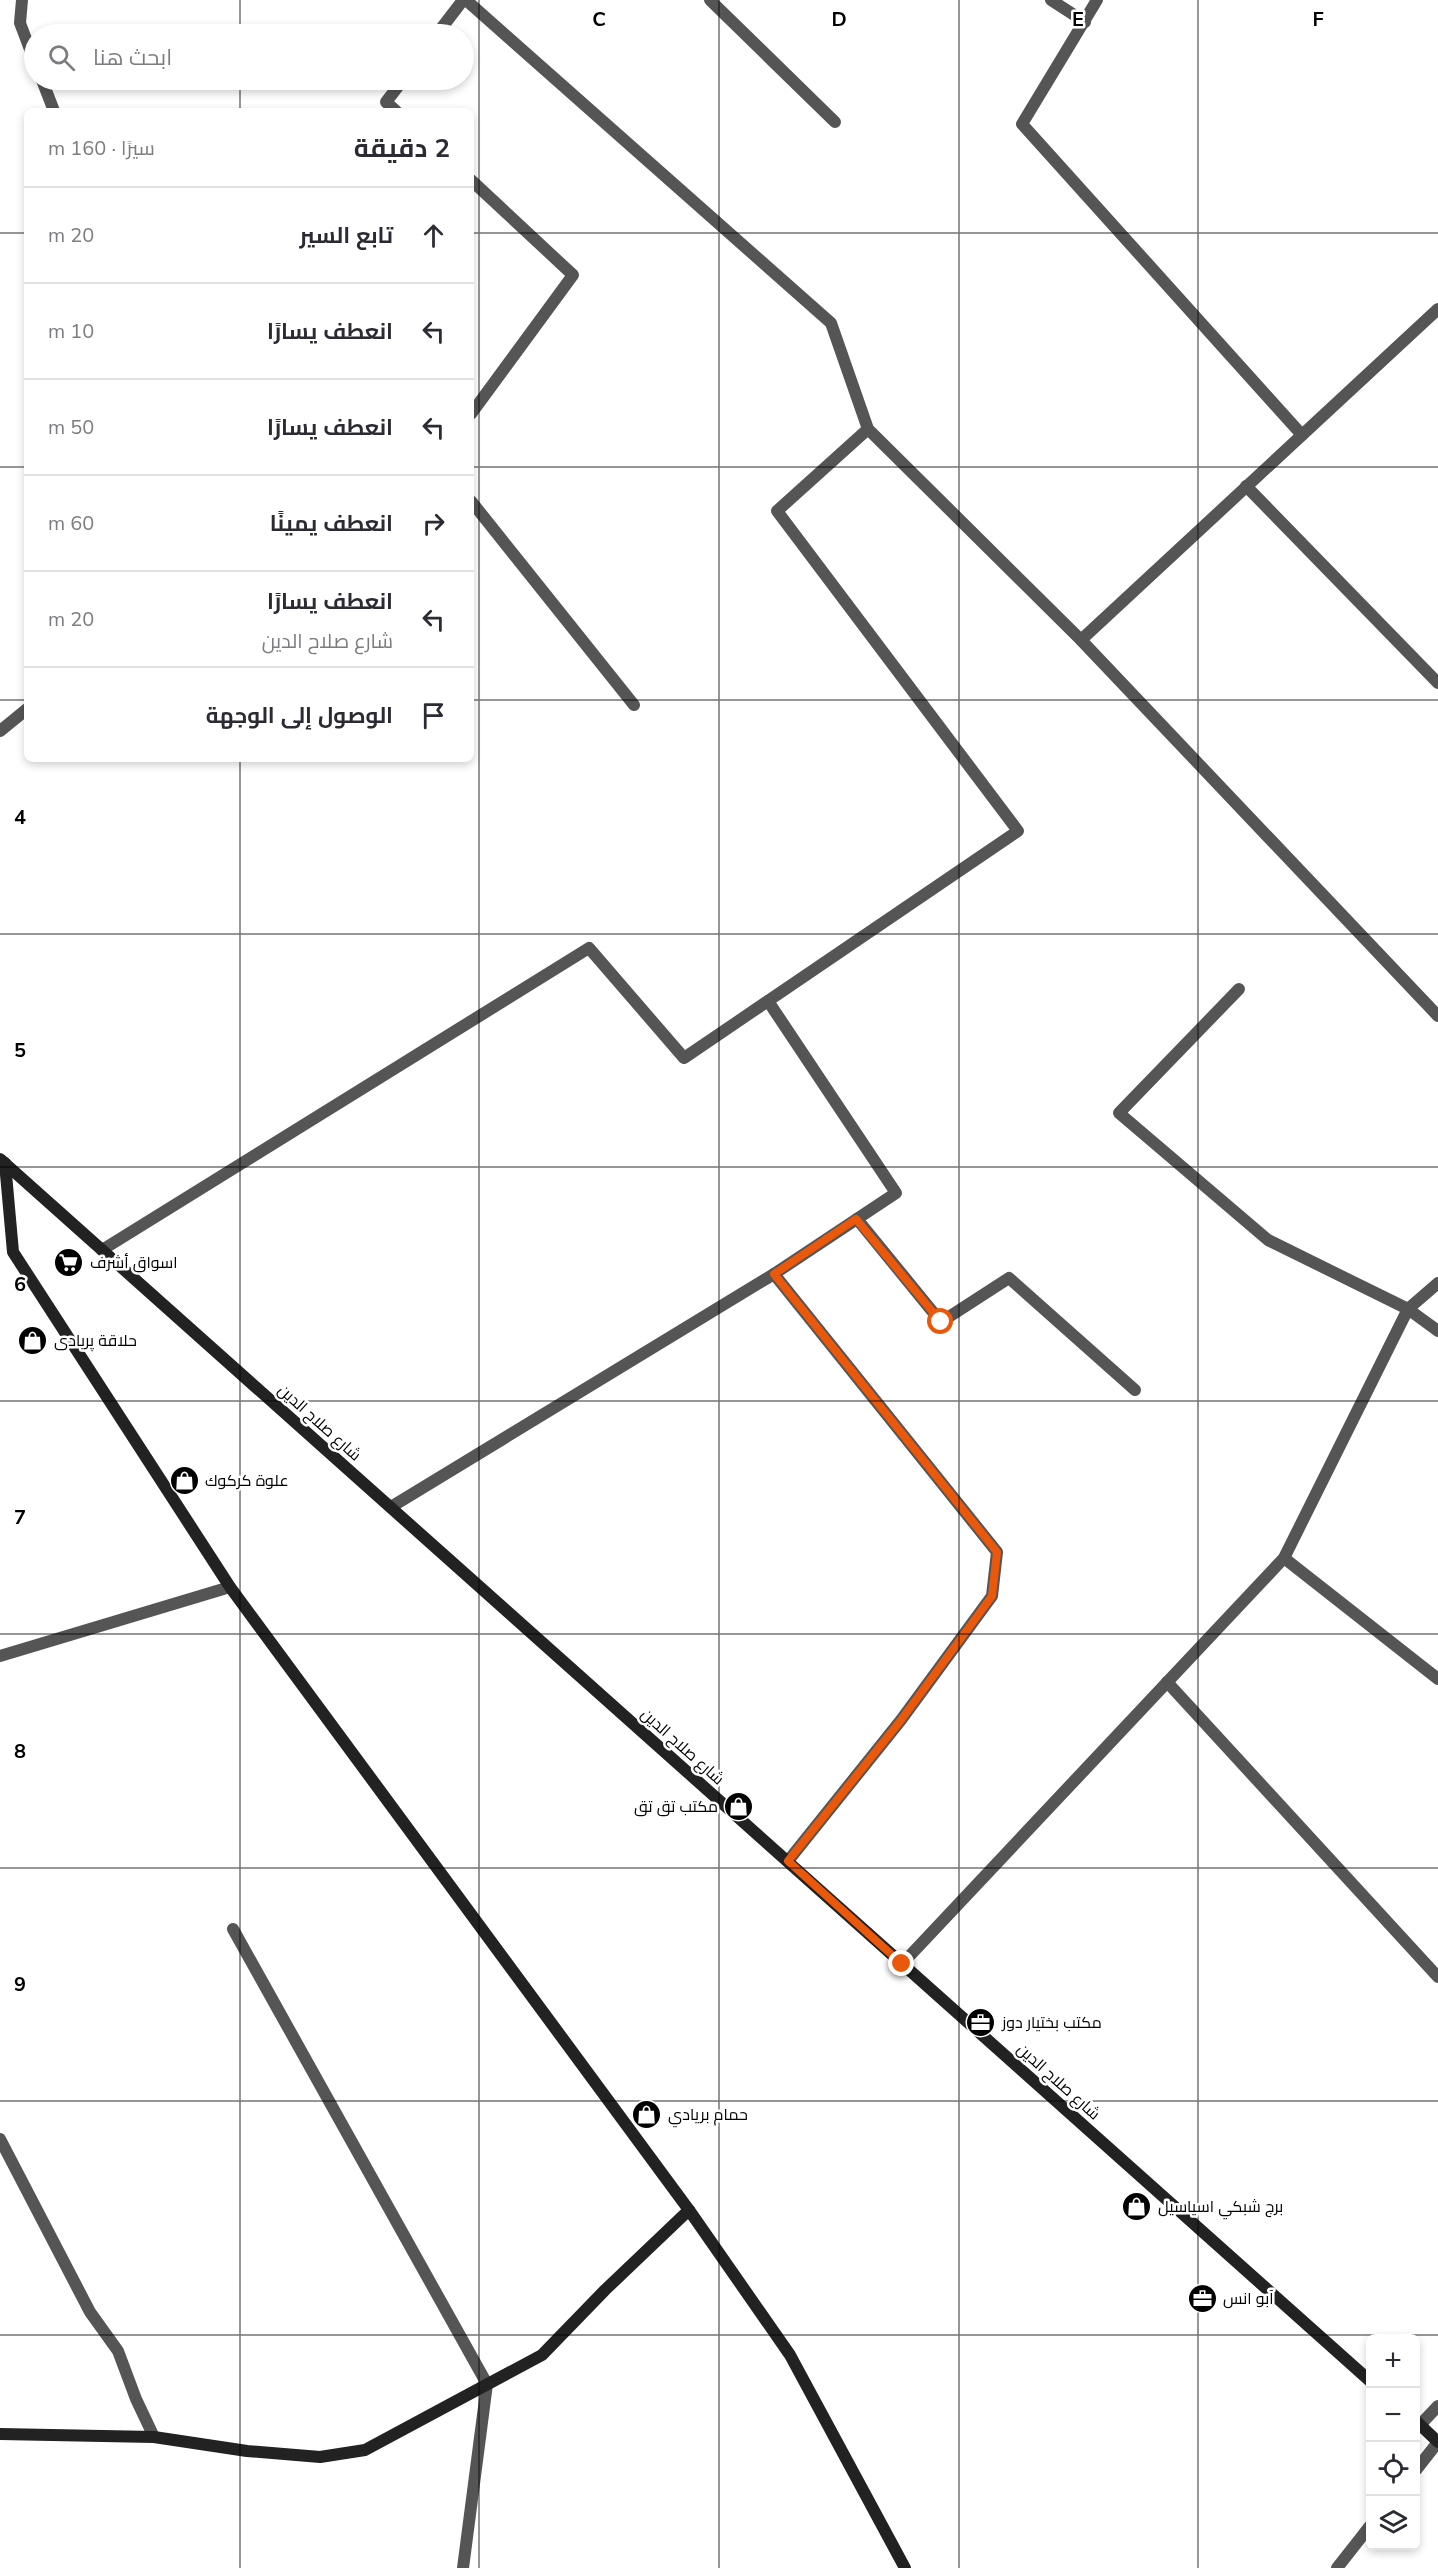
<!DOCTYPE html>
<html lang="ar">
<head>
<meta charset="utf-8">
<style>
	:root { --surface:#fff; --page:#f2f2f3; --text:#2b2b33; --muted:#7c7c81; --line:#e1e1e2 }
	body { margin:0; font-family:"Nunito Sans",Cairo,sans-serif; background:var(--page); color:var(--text); direction:rtl }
	.controls { position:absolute; right:18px; bottom:18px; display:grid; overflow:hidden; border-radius:9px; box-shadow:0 3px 9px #0003 }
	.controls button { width:54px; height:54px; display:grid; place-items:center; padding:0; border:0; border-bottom:2px solid var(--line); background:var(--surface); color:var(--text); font:30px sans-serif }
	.stop { position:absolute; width:18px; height:18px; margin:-14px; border:4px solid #ea580c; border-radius:50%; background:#fff }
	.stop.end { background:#ea580c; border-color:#fff; box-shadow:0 2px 6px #0008 }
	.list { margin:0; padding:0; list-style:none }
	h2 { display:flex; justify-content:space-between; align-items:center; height:78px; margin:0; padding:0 24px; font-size:26px }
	h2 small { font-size:20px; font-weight:400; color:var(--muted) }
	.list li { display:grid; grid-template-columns:39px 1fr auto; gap:18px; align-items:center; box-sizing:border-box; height:96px; padding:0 24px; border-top:2px solid var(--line) }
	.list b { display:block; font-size:22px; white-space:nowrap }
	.list p { margin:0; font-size:20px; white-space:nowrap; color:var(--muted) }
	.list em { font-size:20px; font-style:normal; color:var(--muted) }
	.icon { flex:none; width:33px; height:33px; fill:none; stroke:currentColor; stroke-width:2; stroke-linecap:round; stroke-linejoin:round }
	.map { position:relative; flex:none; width:1438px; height:2568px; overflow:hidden; direction:ltr }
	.search { position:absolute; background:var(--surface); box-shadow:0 3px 9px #0003; left:24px; top:24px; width:450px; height:66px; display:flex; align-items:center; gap:15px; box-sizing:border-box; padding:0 21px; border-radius:33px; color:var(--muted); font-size:22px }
	.panel { position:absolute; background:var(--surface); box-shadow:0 3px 9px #0003; left:24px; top:108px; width:450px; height:654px; border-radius:9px; direction:rtl }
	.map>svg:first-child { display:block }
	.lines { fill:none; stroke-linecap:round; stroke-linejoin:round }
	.street { stroke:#555; stroke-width:12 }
	.secondary { stroke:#222; stroke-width:12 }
	.route { stroke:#ea580c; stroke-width:8 }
	.grid { fill:none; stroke:#000; stroke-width:1.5; stroke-opacity:0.55 }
	.labels { text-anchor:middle; stroke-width:5; stroke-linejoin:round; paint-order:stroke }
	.poi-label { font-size:16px; fill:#000; stroke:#fff; text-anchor:start }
	.street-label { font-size:16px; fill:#000; stroke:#fff }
	.grid-label { font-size:20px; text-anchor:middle; font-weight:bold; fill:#000; stroke:#fff; stroke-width:5; stroke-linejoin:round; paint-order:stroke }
</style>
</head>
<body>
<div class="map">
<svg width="1438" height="2568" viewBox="0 0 1438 2568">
	<rect width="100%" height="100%" fill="#fff"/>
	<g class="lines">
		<!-- street -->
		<g class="street">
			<path d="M 22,0 L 20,23 L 34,60"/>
			<path d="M 466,0 L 831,323 L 868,429 L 1081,640 L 1438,1016"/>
			<path d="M 710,0 L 835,122"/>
			<path d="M 1051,0 L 1085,22"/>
			<path d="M 1097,0 L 1022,124 L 1302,435"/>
			<path d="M 437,34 L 463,0"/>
			<path d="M 42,80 L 54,111"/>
			<path d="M 396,111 L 386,102 L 403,80"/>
			<path d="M 471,180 L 573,275 L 471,414"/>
			<path d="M 1246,486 L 1438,683"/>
			<path d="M 471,501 L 634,705"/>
			<path d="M 1081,640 L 1438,309"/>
			<path d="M 0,731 L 27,709"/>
			<path d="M 1239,989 L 1119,1113 L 1268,1240 L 1408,1309 L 1438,1331"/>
			<path d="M 857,1219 L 941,1322 L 1009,1278 L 1135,1390"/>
			<path d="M 102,1250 L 589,948 L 684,1058 L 1018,831 L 777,511 L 868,429"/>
			<path d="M 774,1274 L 997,1552 L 992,1596 L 901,1720 L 788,1861"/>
			<path d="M 391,1507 L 774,1274 L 896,1193 L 768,1001"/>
			<path d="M 1284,1558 L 1438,1679"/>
			<path d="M 0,1656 L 230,1587"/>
			<path d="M 1167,1682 L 1438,1977"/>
			<path d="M 233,1929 L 487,2384 L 463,2568"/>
			<path d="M 902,1964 L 1284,1558 L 1408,1309 L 1438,1283"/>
			<path d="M 0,2139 L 90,2312 L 118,2351 L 136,2399 L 154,2437"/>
			<path d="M 1420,2425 L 1438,2406"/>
			<path d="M 1416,2470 L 1438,2442"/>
			<path d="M 1337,2568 L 1370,2526"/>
		</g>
		<!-- secondary -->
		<g class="secondary">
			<path d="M 0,1159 L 1370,2381"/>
			<path d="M 5,1163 L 13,1252 L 230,1587 L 689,2210 L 790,2355 L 905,2568"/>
			<path d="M 1416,2421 L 1438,2442"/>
			<path d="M 0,2434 L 154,2437 L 247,2451 L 320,2457 L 365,2450 L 542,2355 L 605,2290 L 689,2210"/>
		</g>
	</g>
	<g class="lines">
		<!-- route -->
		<path class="route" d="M 902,1964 L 788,1861 L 901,1720 L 992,1596 L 997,1552 L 774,1274 L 856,1219 L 941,1322"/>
	</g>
	<!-- grid -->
	<path class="grid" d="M 240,0 L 240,34M 479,0 L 479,2568M 719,0 L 719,2568M 959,0 L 959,2568M 1198,0 L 1198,2568M 240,80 L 240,111M 0,233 L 27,233M 471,233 L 1438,233M 0,467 L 27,467M 471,467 L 1438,467M 0,700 L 27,700M 471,700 L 1438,700M 240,759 L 240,2568M 0,934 L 1438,934M 0,1167 L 1438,1167M 0,1401 L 1438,1401M 0,1634 L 1438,1634M 0,1868 L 1438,1868M 0,2101 L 1438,2101M 0,2335 L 1438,2335"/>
	<!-- icons -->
	<defs>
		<symbol id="supermarket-disc" viewBox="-11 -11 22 22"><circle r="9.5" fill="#000" stroke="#fff"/><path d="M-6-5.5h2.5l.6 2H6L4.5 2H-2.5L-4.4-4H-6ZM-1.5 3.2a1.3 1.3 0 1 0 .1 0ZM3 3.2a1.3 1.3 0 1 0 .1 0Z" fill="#fff"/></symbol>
		<symbol id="shop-disc" viewBox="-11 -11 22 22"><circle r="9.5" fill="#000" stroke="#fff"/><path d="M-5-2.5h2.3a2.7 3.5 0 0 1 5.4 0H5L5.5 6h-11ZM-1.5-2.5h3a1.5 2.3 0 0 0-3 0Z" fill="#fff"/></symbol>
		<symbol id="office-disc" viewBox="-11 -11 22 22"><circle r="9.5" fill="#000" stroke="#fff"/><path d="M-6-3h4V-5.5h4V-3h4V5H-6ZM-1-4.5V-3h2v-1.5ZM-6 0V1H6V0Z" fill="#fff"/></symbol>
	</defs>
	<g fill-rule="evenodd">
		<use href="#supermarket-disc" x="52" y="1246" width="33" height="33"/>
		<use href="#shop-disc" x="16" y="1324" width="33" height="33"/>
		<use href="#shop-disc" x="168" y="1464" width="33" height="33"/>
		<use href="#shop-disc" x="722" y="1790" width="33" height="33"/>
		<use href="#office-disc" x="964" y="2006" width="33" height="33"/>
		<use href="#shop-disc" x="630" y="2098" width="33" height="33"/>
		<use href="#shop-disc" x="1120" y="2190" width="33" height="33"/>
		<use href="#office-disc" x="1186" y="2282" width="33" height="33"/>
	</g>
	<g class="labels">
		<!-- poi labels -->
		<g class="poi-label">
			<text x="90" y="1268">اسواق أشرف</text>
			<text x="54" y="1346">حلاقة پریادی</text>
			<text x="205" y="1486">علوة كركوك</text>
			<text x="718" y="1812" text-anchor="end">مکتب تق تق</text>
			<text x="1002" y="2028">مكتب بختيار دوز</text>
			<text x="668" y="2120">حمام بريادي</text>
			<text x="1158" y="2212">برج شبکي اسیاسیل</text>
			<text x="1223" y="2304">آبو انس</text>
		</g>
		<!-- street labels -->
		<g class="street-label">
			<text transform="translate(320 1422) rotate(42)" y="6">شارع صلاح الدين</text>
			<text transform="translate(683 1746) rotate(42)" y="6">شارع صلاح الدين</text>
			<text transform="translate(1059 2081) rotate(42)" y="6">شارع صلاح الدين</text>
		</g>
	</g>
	<g class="grid-label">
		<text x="599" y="26">C</text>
		<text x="839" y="26">D</text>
		<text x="1078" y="26">E</text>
		<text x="1318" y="26">F</text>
		<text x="20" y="824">4</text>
		<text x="20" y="1057">5</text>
		<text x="20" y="1291">6</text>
		<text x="20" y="1524">7</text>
		<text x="20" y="1758">8</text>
		<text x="20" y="1991">9</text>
	</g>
</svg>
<div class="controls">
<button>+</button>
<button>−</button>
<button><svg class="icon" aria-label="locate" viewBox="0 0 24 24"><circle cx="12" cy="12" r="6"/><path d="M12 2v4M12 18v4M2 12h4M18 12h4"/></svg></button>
<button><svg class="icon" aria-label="layers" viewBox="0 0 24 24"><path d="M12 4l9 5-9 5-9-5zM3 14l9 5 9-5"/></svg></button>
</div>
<div class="stop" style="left:941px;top:1322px"></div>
<div class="stop end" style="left:902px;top:1964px"></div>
<div class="search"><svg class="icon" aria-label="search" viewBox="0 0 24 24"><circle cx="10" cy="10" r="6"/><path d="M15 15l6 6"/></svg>ابحث هنا</div>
<section class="panel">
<h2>2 دقيقة<small>سيرًا · 160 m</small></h2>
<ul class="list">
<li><svg class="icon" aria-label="ahead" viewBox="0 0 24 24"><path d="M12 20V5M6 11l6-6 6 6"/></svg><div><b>تابع السير</b></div><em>20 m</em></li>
<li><svg class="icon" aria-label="left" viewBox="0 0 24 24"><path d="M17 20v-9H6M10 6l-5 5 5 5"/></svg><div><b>انعطف يسارًا</b></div><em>10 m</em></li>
<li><svg class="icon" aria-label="left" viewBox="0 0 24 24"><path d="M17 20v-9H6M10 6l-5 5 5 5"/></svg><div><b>انعطف يسارًا</b></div><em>50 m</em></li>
<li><svg class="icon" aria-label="right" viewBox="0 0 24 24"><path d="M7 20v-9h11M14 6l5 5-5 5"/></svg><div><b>انعطف يمينًا</b></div><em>60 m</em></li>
<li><svg class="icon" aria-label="left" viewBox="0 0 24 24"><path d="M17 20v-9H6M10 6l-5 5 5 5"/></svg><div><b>انعطف يسارًا</b><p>شارع صلاح الدين</p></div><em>20 m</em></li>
<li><svg class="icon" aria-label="arrive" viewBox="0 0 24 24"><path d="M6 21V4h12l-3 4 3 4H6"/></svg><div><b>الوصول إلى الوجهة</b></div></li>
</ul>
</section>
</div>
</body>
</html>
